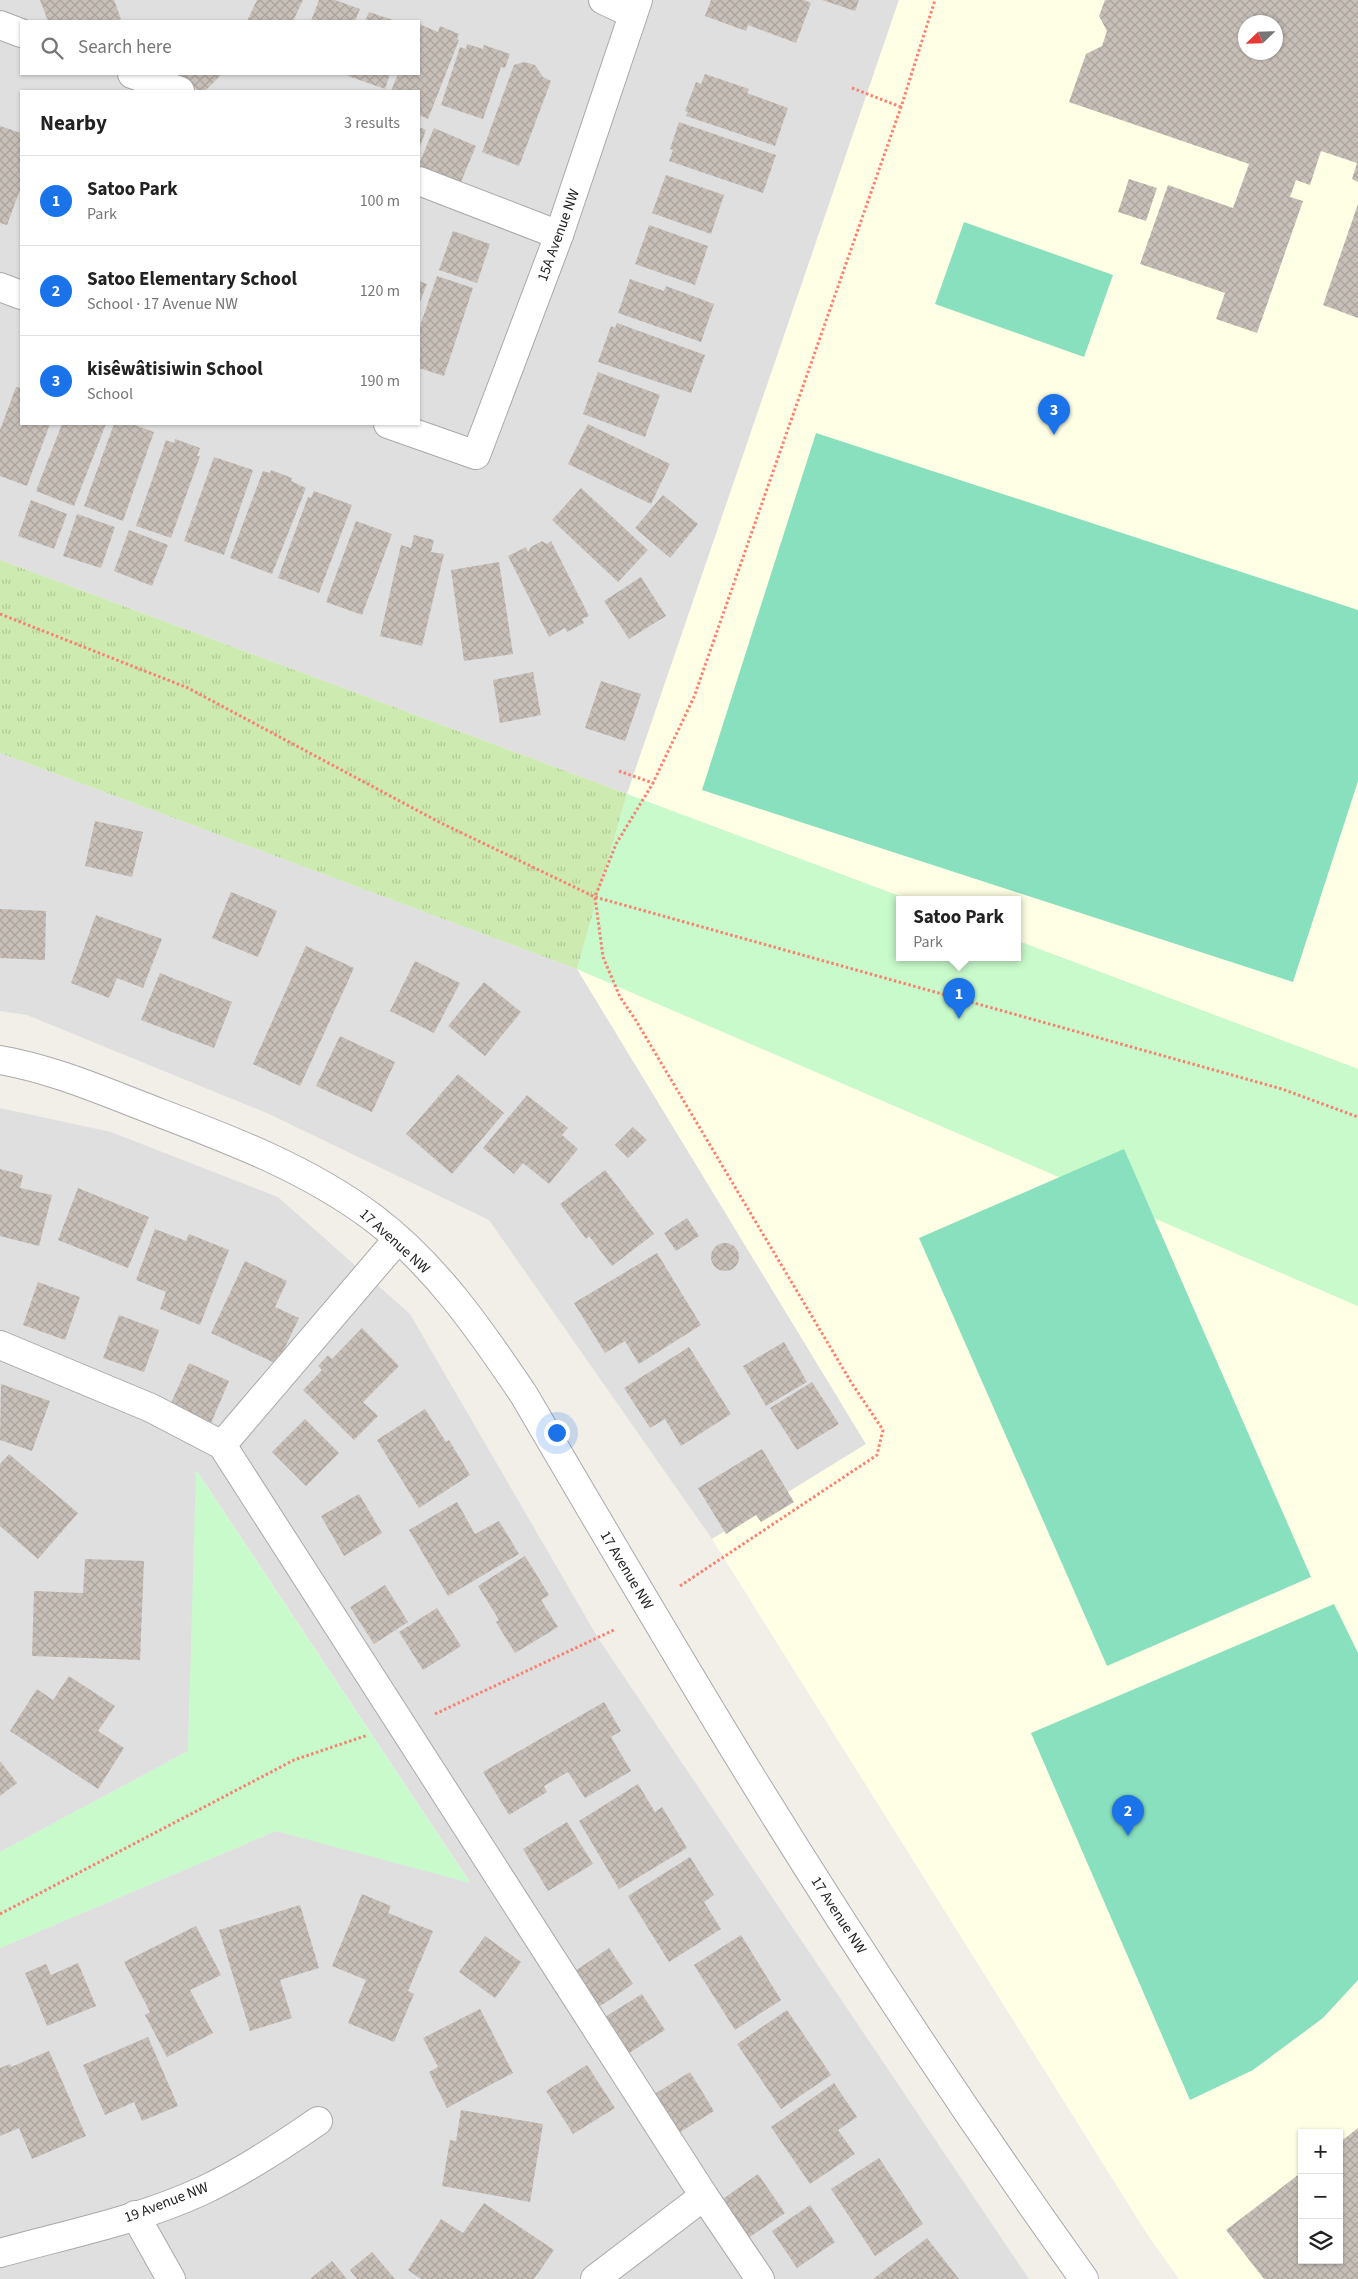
<!DOCTYPE html>
<html lang="en">
<head>
<meta charset="utf-8">
<style>
	:root { --surface:#fff; --page:#f6f6f6; --text:#222; --muted:#767676; --line:#e0e0e0; --accent:#1a73e8 }
	body { margin:0; font-family:"Source Sans 3",sans-serif; background:var(--page); color:var(--text) }
	.controls { position:absolute; right:15px; bottom:15px; display:grid; overflow:hidden; border-radius:0px; box-shadow:0 1px 4px #0004 }
	.controls button { width:45px; height:45px; display:grid; place-items:center; padding:0; border:0; border-bottom:1px solid var(--line); background:var(--surface); color:var(--text); font:25px sans-serif }
	.compass { position:absolute; left:1238px; top:15px; width:45px; height:45px; border-radius:50%; background:var(--surface); box-shadow:0 1px 4px #0004; rotate:247deg }
	.you { position:absolute; left:556px; top:1432px; width:18px; height:18px; margin:-12px; border:4px solid #fff; border-radius:50%; background:#1a73e8; box-shadow:0 0 0 8px #1a73e833 }
	.badge { display:grid; place-items:center; width:32px; height:32px; border-radius:50%; background:var(--accent); color:#fff; font-size:16px; font-weight:700 }
	.pin { position:absolute; translate:-50% -41px; filter:drop-shadow(0 1px 2px #0008) }
	.pin::after { content:''; position:absolute; top:26px; width:18px; height:15px; background:inherit; clip-path:polygon(0 0,100% 0,50% 100%) }
	.popup { position:absolute; left:896px; top:896px; width:125px; height:65px; box-sizing:border-box; display:grid; place-content:center; border-radius:0px; background:var(--surface); filter:drop-shadow(0 1px 4px #0005); font-size:16px; white-space:nowrap; color:var(--muted) }
	.popup b { font-size:19px; color:var(--text) }
	.popup::after { content:''; position:absolute; left:50%; top:100%; margin-left:-10px; border:10px solid transparent; border-top-color:var(--surface) }
	.list { margin:0; padding:0; list-style:none }
	h2 { display:flex; justify-content:space-between; align-items:center; height:65px; margin:0; padding:0 20px; font-size:21px }
	h2 small { font-size:16px; font-weight:400; color:var(--muted) }
	.list li { display:grid; grid-template-columns:32px 1fr auto; gap:15px; align-items:center; box-sizing:border-box; height:90px; padding:0 20px; border-top:1px solid var(--line) }
	.list b { display:block; font-size:19px; white-space:nowrap }
	.list p { margin:0; font-size:16px; white-space:nowrap; color:var(--muted) }
	.list em { font-size:16px; font-style:normal; color:var(--muted) }
	.icon { flex:none; width:28px; height:28px; fill:none; stroke:currentColor; stroke-width:2; stroke-linecap:round; stroke-linejoin:round }
	.map { position:relative; flex:none; width:1358px; height:2279px; overflow:hidden }
	.search { position:absolute; background:var(--surface); box-shadow:0 1px 4px #0004; left:20px; top:20px; width:400px; height:55px; display:flex; align-items:center; gap:12px; box-sizing:border-box; padding:0 18px; border-radius:0px; color:var(--muted); font-size:19px }
	.panel { position:absolute; background:var(--surface); box-shadow:0 1px 4px #0004; left:20px; top:90px; width:400px; height:335px; border-radius:0px }
	.map>svg:first-child { display:block }
	.residential { fill:#e0dfdf; fill-rule:evenodd }
	.education { fill:#ffffe5; fill-rule:evenodd }
	.grass { fill:url(#grass-tufts) }
	.park { fill:#c8facc }
	.pitch { fill:#88e0be }
	.building { fill:url(#building-cross-hatch); fill-rule:evenodd }
	.lines { fill:none; stroke-linecap:round; stroke-linejoin:round }
	.minor-casing { stroke:#a9a9a9; stroke-width:30 }
	.path { stroke:#fa8072; stroke-width:3; stroke-dasharray:2.5 2.5; stroke-linecap:butt }
	.minor { stroke:#fff; stroke-width:28 }
	.labels { text-anchor:middle; stroke-width:4.5; stroke-linejoin:round; paint-order:stroke }
	.street-label { font-size:15px; fill:#222; stroke:#fff }
</style>
</head>
<body>
<div class="map">
<svg width="1358" height="2279" viewBox="0 0 1358 2279">
	<defs>
		<pattern id="grass-tufts" width="24" height="20" patternUnits="userSpaceOnUse" patternTransform="scale(1.25)"><rect width="24" height="20" fill="#cdebb0"/><path d="M3 7l-1-3M5 7V3M7 7l1-3M15 17l-1-3M17 17v-4M19 17l1-3" fill="none" stroke="#b0c997"/></pattern>
		<pattern id="building-cross-hatch" width="8" height="8" patternUnits="userSpaceOnUse" patternTransform="scale(1.25)"><rect width="8" height="8" fill="#c7bfb8"/><path d="M0 0l8 8M0 8l8-8" fill="none" stroke="#aba49e"/></pattern>
	</defs>
	<rect width="100%" height="100%" fill="#f2efe9"/>
	<!-- residential -->
	<g class="residential">
		<path d="M 0,0 L 899,0 L 627,794 L 0,560 ZM 21,21 L 419,21 L 419,74 L 21,74 ZM 21,91 L 419,91 L 419,424 L 21,424 Z"/>
		<path d="M 0,753 L 577,969 L 866,1444 L 712,1539 L 489,1220 L 269,1114 L 27,1015 L 0,1011 Z"/>
		<path d="M 0,1108 L 111,1132 L 278,1197 L 410,1314 L 598,1638 L 1029,2279 L 0,2279 L 0,1948 L 276,1831 L 470,1882 L 197,1471 L 188,1751 L 0,1852 Z"/>
	</g>
	<!-- education -->
	<g class="education">
		<path d="M 899,0 L 1358,0 L 1358,1069 L 1018,941 L 1018,900 L 910,900 L 627,794 ZM 1246,22 L 1276,22 L 1276,52 L 1246,52 Z"/>
		<path d="M 577,969 L 1358,1306 L 1358,2279 L 1179,2279 L 1147,2234 L 712,1539 L 866,1444 ZM 1302,2133 L 1339,2133 L 1339,2260 L 1302,2260 Z"/>
	</g>
	<!-- grass -->
	<path class="grass" d="M 0,560 L 627,794 L 577,969 L 0,753 Z"/>
	<!-- park -->
	<g class="park">
		<path d="M 627,794 L 910,900 L 900,900 L 900,958 L 1018,958 L 1018,941 L 1358,1069 L 1358,1306 L 577,969 Z"/>
		<path d="M 196,1470 L 470,1883 L 276,1831 L 0,1948 L 0,1852 L 188,1751 Z"/>
	</g>
	<!-- pitch -->
	<g class="pitch">
		<path d="M 964,222 L 1113,275 L 1084,357 L 935,304 Z"/>
		<path d="M 816,433 L 1358,610 L 1358,781 L 1293,982 L 702,790 Z"/>
		<path d="M 1124,1149 L 1311,1577 L 1107,1666 L 919,1238 Z"/>
		<path d="M 1334,1604 L 1358,1653 L 1358,1980 L 1323,2018 L 1253,2070 L 1190,2100 L 1031,1733 Z"/>
	</g>
	<!-- building -->
	<g class="building">
		<path d="M 40,0 L 114,0 L 121,19 L 116,21 L 48,21 Z"/>
		<path d="M 257,0 L 303,0 L 293,21 L 247,21 Z"/>
		<path d="M 319,0 L 335,0 L 360,9 L 355,21 L 311,21 Z"/>
		<path d="M 711,0 L 804,0 L 811,3 L 796,43 L 748,25 L 746,31 L 705,16 Z"/>
		<path d="M 822,0 L 859,0 L 855,11 Z"/>
		<path d="M 1105,0 L 1358,0 L 1358,182 L 1352,179 L 1357,163 L 1321,151 L 1310,185 L 1296,180 L 1290,197 L 1303,201 L 1257,333 L 1216,319 L 1225,293 L 1140,264 L 1168,185 L 1233,208 L 1249,164 L 1069,102 L 1086,54 L 1102,46 L 1107,31 L 1099,16 ZM 1246,22 L 1276,22 L 1276,52 L 1246,52 Z"/>
		<path d="M 369,12 L 396,21 L 365,21 Z"/>
		<path d="M 419,24 L 438,32 L 440,26 L 459,34 L 457,39 L 459,40 L 428,119 L 419,115 L 419,91 L 391,91 L 398,74 L 419,74 Z"/>
		<path d="M 467,44 L 483,49 L 484,45 L 510,54 L 505,68 L 501,67 L 483,119 L 441,105 L 460,47 L 466,49 Z"/>
		<path d="M 524,62 L 535,65 L 543,77 L 551,81 L 519,166 L 482,152 L 514,65 Z"/>
		<path d="M 180,74 L 222,74 L 205,91 L 198,91 Z"/>
		<path d="M 348,74 L 390,74 L 385,89 L 348,76 Z"/>
		<path d="M 705,74 L 749,89 L 747,93 L 788,108 L 775,146 L 686,116 L 688,112 L 685,111 L 696,82 L 701,84 Z"/>
		<path d="M 679,122 L 776,155 L 763,193 L 669,161 L 673,150 L 670,149 Z"/>
		<path d="M 0,126 L 21,133 L 21,187 L 7,225 L 0,223 Z"/>
		<path d="M 419,127 L 426,130 L 419,149 Z"/>
		<path d="M 434,128 L 476,146 L 458,189 L 419,172 L 419,164 Z"/>
		<path d="M 666,175 L 724,195 L 711,234 L 652,213 Z"/>
		<path d="M 1129,179 L 1157,188 L 1146,221 L 1118,212 Z"/>
		<path d="M 1358,204 L 1358,318 L 1323,305 Z"/>
		<path d="M 649,225 L 708,246 L 695,285 L 635,264 Z"/>
		<path d="M 453,231 L 490,244 L 477,283 L 439,270 Z"/>
		<path d="M 437,276 L 473,288 L 444,376 L 419,368 L 419,329 Z"/>
		<path d="M 630,279 L 664,291 L 666,286 L 714,304 L 701,342 L 618,313 Z"/>
		<path d="M 419,281 L 427,284 L 419,304 Z"/>
		<path d="M 617,323 L 705,355 L 691,393 L 598,362 L 611,326 L 615,328 Z"/>
		<path d="M 598,372 L 660,395 L 645,437 L 583,414 Z"/>
		<path d="M 16,387 L 21,388 L 21,424 L 50,424 L 27,486 L 0,476 L 0,430 Z"/>
		<path d="M 62,424 L 106,424 L 74,506 L 36,491 Z"/>
		<path d="M 114,424 L 132,424 L 154,432 L 123,521 L 84,506 Z"/>
		<path d="M 588,424 L 670,464 L 651,504 L 568,464 Z"/>
		<path d="M 175,439 L 200,448 L 197,456 L 200,456 L 171,538 L 136,526 L 166,440 L 174,443 Z"/>
		<path d="M 214,457 L 253,470 L 224,555 L 184,541 Z"/>
		<path d="M 271,470 L 292,478 L 291,481 L 306,488 L 272,574 L 230,558 L 263,471 L 270,473 Z"/>
		<path d="M 581,488 L 648,550 L 618,582 L 552,520 Z"/>
		<path d="M 314,491 L 352,505 L 319,593 L 278,578 L 308,497 L 311,498 Z"/>
		<path d="M 663,495 L 698,524 L 670,558 L 635,528 Z"/>
		<path d="M 31,500 L 67,514 L 54,549 L 18,536 Z"/>
		<path d="M 77,514 L 115,527 L 101,568 L 63,556 Z"/>
		<path d="M 356,521 L 392,534 L 362,615 L 326,602 Z"/>
		<path d="M 129,530 L 168,545 L 152,586 L 114,571 Z"/>
		<path d="M 414,535 L 434,540 L 431,552 L 444,554 L 422,646 L 380,636 L 401,545 L 411,548 Z"/>
		<path d="M 542,541 L 547,544 L 551,541 L 589,616 L 582,619 L 584,623 L 567,632 L 565,628 L 549,637 L 508,556 L 526,547 L 528,552 L 531,547 Z"/>
		<path d="M 499,562 L 513,654 L 464,661 L 451,570 Z"/>
		<path d="M 641,577 L 666,616 L 629,639 L 604,601 Z"/>
		<path d="M 533,672 L 541,715 L 500,723 L 493,680 Z"/>
		<path d="M 601,681 L 641,694 L 625,741 L 585,728 Z"/>
		<path d="M 95,821 L 143,832 L 132,877 L 85,866 Z"/>
		<path d="M 231,892 L 277,911 L 258,957 L 212,938 Z"/>
		<path d="M 0,909 L 46,911 L 45,960 L 0,958 Z"/>
		<path d="M 96,915 L 162,939 L 143,988 L 117,978 L 109,998 L 71,983 Z"/>
		<path d="M 306,946 L 354,968 L 300,1086 L 253,1064 Z"/>
		<path d="M 415,961 L 460,983 L 434,1033 L 390,1011 Z"/>
		<path d="M 160,973 L 232,1002 L 214,1048 L 141,1020 Z"/>
		<path d="M 484,982 L 521,1012 L 485,1056 L 448,1026 Z"/>
		<path d="M 340,1036 L 395,1062 L 372,1112 L 316,1086 Z"/>
		<path d="M 458,1074 L 504,1113 L 452,1174 L 406,1134 Z"/>
		<path d="M 527,1095 L 568,1128 L 562,1135 L 578,1149 L 549,1184 L 523,1163 L 514,1174 L 483,1148 Z"/>
		<path d="M 633,1127 L 647,1140 L 628,1158 L 615,1145 Z"/>
		<path d="M 0,1169 L 23,1175 L 20,1188 L 52,1195 L 39,1246 L 0,1236 Z"/>
		<path d="M 605,1170 L 654,1234 L 612,1266 L 589,1236 L 586,1239 L 560,1204 Z"/>
		<path d="M 78,1188 L 149,1217 L 128,1268 L 58,1240 Z"/>
		<path d="M 687,1218 L 699,1236 L 676,1251 L 664,1233 Z"/>
		<path d="M 155,1229 L 186,1241 L 189,1234 L 229,1250 L 200,1325 L 160,1309 L 166,1292 L 136,1280 Z"/>
		<circle cx="725" cy="1257" r="14"/>
		<path d="M 657,1253 L 701,1325 L 639,1364 L 625,1341 L 605,1353 L 574,1303 Z"/>
		<path d="M 245,1261 L 287,1281 L 275,1307 L 299,1318 L 277,1364 L 211,1333 Z"/>
		<path d="M 38,1282 L 80,1297 L 65,1340 L 23,1325 Z"/>
		<path d="M 119,1315 L 159,1330 L 144,1372 L 103,1358 Z"/>
		<path d="M 362,1328 L 399,1366 L 363,1402 L 378,1416 L 354,1440 L 303,1390 L 322,1370 L 318,1366 L 328,1355 L 332,1359 Z"/>
		<path d="M 784,1342 L 807,1382 L 766,1406 L 743,1366 Z"/>
		<path d="M 689,1347 L 731,1414 L 681,1446 L 665,1419 L 650,1428 L 624,1388 Z"/>
		<path d="M 189,1363 L 229,1381 L 211,1423 L 170,1405 Z"/>
		<path d="M 812,1382 L 839,1424 L 797,1450 L 770,1408 Z"/>
		<path d="M 1,1384 L 50,1401 L 32,1451 L 0,1440 Z"/>
		<path d="M 425,1409 L 446,1442 L 449,1440 L 470,1475 L 419,1508 L 377,1440 Z"/>
		<path d="M 305,1419 L 339,1453 L 306,1486 L 272,1452 Z"/>
		<path d="M 762,1449 L 794,1502 L 761,1522 L 756,1515 L 726,1534 L 698,1488 Z"/>
		<path d="M 9,1454 L 78,1513 L 38,1559 L 0,1526 L 0,1464 Z"/>
		<path d="M 359,1494 L 382,1533 L 344,1556 L 321,1516 Z"/>
		<path d="M 457,1502 L 475,1534 L 499,1521 L 519,1554 L 448,1596 L 409,1530 Z"/>
		<path d="M 525,1556 L 549,1595 L 541,1600 L 558,1627 L 515,1653 L 496,1622 L 499,1620 L 478,1586 Z"/>
		<path d="M 85,1559 L 144,1561 L 140,1660 L 32,1656 L 34,1591 L 83,1593 Z"/>
		<path d="M 385,1585 L 408,1622 L 374,1644 L 350,1607 Z"/>
		<path d="M 437,1608 L 461,1646 L 423,1670 L 399,1632 Z"/>
		<path d="M 69,1676 L 115,1706 L 98,1731 L 124,1748 L 98,1789 L 10,1731 L 37,1689 L 53,1700 Z"/>
		<path d="M 604,1702 L 621,1731 L 611,1737 L 631,1771 L 585,1798 L 568,1772 L 544,1786 L 547,1792 L 509,1815 L 483,1772 Z"/>
		<path d="M 0,1761 L 17,1783 L 0,1796 Z"/>
		<path d="M 638,1784 L 655,1812 L 662,1807 L 687,1848 L 619,1889 L 579,1821 Z"/>
		<path d="M 567,1822 L 593,1864 L 548,1891 L 523,1849 Z"/>
		<path d="M 690,1857 L 714,1895 L 704,1902 L 721,1929 L 669,1962 L 628,1896 Z"/>
		<path d="M 362,1894 L 391,1906 L 388,1913 L 433,1931 L 408,1991 L 414,1994 L 394,2042 L 348,2023 L 366,1980 L 332,1966 Z"/>
		<path d="M 300,1905 L 319,1968 L 280,1980 L 292,2018 L 250,2031 L 219,1930 Z"/>
		<path d="M 196,1926 L 221,1975 L 190,1990 L 213,2033 L 167,2057 L 145,2015 L 150,2012 L 124,1962 Z"/>
		<path d="M 741,1935 L 781,2000 L 735,2030 L 694,1965 Z"/>
		<path d="M 485,1936 L 521,1962 L 495,1998 L 459,1972 Z"/>
		<path d="M 609,1948 L 633,1984 L 593,2011 L 569,1975 Z"/>
		<path d="M 78,1963 L 96,2006 L 47,2026 L 25,1973 L 46,1964 L 51,1975 Z"/>
		<path d="M 642,1994 L 665,2030 L 623,2057 L 600,2020 Z"/>
		<path d="M 480,2009 L 513,2073 L 447,2108 L 429,2072 L 438,2067 L 423,2038 Z"/>
		<path d="M 787,2010 L 831,2075 L 781,2109 L 737,2044 Z"/>
		<path d="M 148,2037 L 178,2106 L 142,2121 L 134,2102 L 105,2115 L 83,2065 Z"/>
		<path d="M 49,2051 L 86,2136 L 32,2159 L 19,2128 L 0,2136 L 0,2068 L 10,2064 L 11,2067 Z"/>
		<path d="M 587,2065 L 615,2108 L 573,2134 L 546,2091 Z"/>
		<path d="M 690,2072 L 714,2111 L 677,2134 L 653,2095 Z"/>
		<path d="M 834,2083 L 857,2117 L 838,2130 L 855,2154 L 810,2184 L 771,2127 Z"/>
		<path d="M 461,2110 L 543,2124 L 530,2202 L 442,2186 L 450,2140 L 456,2141 Z"/>
		<path d="M 1358,2128 L 1358,2279 L 1264,2279 L 1226,2230 L 1302,2172 L 1302,2260 L 1339,2260 L 1339,2143 Z"/>
		<path d="M 879,2158 L 923,2224 L 875,2256 L 831,2189 Z"/>
		<path d="M 758,2174 L 785,2213 L 747,2239 L 720,2201 Z"/>
		<path d="M 484,2203 L 554,2250 L 534,2279 L 421,2279 L 408,2270 L 441,2219 L 463,2233 Z"/>
		<path d="M 810,2205 L 835,2242 L 797,2268 L 772,2231 Z"/>
		<path d="M 927,2238 L 959,2279 L 873,2279 Z"/>
		<path d="M 372,2252 L 395,2279 L 357,2279 L 350,2270 Z"/>
		<path d="M 332,2261 L 347,2279 L 310,2279 Z"/>
	</g>
	<g class="lines">
		<defs>
			<g id="minor">
				<path d="M 603,0 L 633,14"/>
				<path d="M 0,25 L 21,33"/>
				<path d="M 132,74 L 180,91"/>
				<path d="M 419,181 L 559,235"/>
				<path d="M 0,287 L 21,295"/>
				<path d="M 388,424 L 476,455 L 559,235 L 638,0"/>
				<path d="M 0,1060 C 53,1069 105,1092 155,1111 C 231,1140 306,1168 372,1217 C 435,1264 481,1331 524,1395 C 596,1518 668,1641 742,1762 C 850,1938 964,2111 1084,2279"/>
				<path d="M 0,1345 L 151,1408 L 222,1445 L 704,2196 L 760,2279"/>
				<path d="M 222,1445 L 397,1240"/>
				<path d="M 135,2215 L 171,2279"/>
				<path d="M 0,2253 C 68,2234 140,2220 204,2190 C 244,2171 282,2146 318,2121"/>
				<path d="M 595,2279 L 704,2196"/>
			</g>
		</defs>
		<!-- minor casing -->
		<use href="#minor" class="minor-casing"/>
		<!-- path -->
		<g class="path">
			<path d="M 852,88 L 901,107"/>
			<path d="M 0,614 L 188,688 L 439,822 L 595,897 L 1282,1089 L 1358,1117"/>
			<path d="M 619,771 L 653,783"/>
			<path d="M 680,1586 L 877,1455 L 883,1430 L 851,1382 L 635,1019 L 620,997 L 603,957 L 595,897 L 616,844 L 653,783 L 694,697 L 901,107 L 935,0"/>
			<path d="M 435,1714 L 616,1629"/>
			<path d="M 0,1914 L 294,1760 L 368,1735"/>
		</g>
		<!-- minor -->
		<use href="#minor" class="minor"/>
	</g>
	<g class="labels">
		<!-- street labels -->
		<g class="street-label">
			<text transform="translate(558 235) rotate(-70)" y="5">15A Avenue NW</text>
			<text transform="translate(395 1241) rotate(42)" y="5">17 Avenue NW</text>
			<text transform="translate(627 1570) rotate(59)" y="5">17 Avenue NW</text>
			<text transform="translate(839 1915) rotate(57)" y="5">17 Avenue NW</text>
			<text transform="translate(166 2202) rotate(-21)" y="5">19 Avenue NW</text>
		</g>
	</g>
</svg>
<div class="controls">
<button>+</button>
<button>−</button>
<button><svg class="icon" aria-label="layers" viewBox="0 0 24 24"><path d="M12 4l9 5-9 5-9-5zM3 14l9 5 9-5"/></svg></button>
</div>
<svg class="compass" viewBox="-18 -18 36 36"><path d="M0-13l5 13h-10z" fill="#e53935"/><path d="M0 13l5-13h-10z" fill="#767676"/></svg>
<div class="you"></div>
<div class="pin badge" style="left:959px;top:1019px">1</div>
<div class="popup"><b>Satoo Park</b>Park</div>
<div class="pin badge" style="left:1128px;top:1836px">2</div>
<div class="pin badge" style="left:1054px;top:435px">3</div>
<div class="search"><svg class="icon" aria-label="search" viewBox="0 0 24 24"><circle cx="10" cy="10" r="6"/><path d="M15 15l6 6"/></svg>Search here</div>
<section class="panel">
<h2>Nearby<small>3 results</small></h2>
<ul class="list">
<li><span class="badge">1</span><div><b>Satoo Park</b><p>Park</p></div><em>100 m</em></li>
<li><span class="badge">2</span><div><b>Satoo Elementary School</b><p>School · 17 Avenue NW</p></div><em>120 m</em></li>
<li><span class="badge">3</span><div><b>kisêwâtisiwin School</b><p>School</p></div><em>190 m</em></li>
</ul>
</section>
</div>
</body>
</html>
